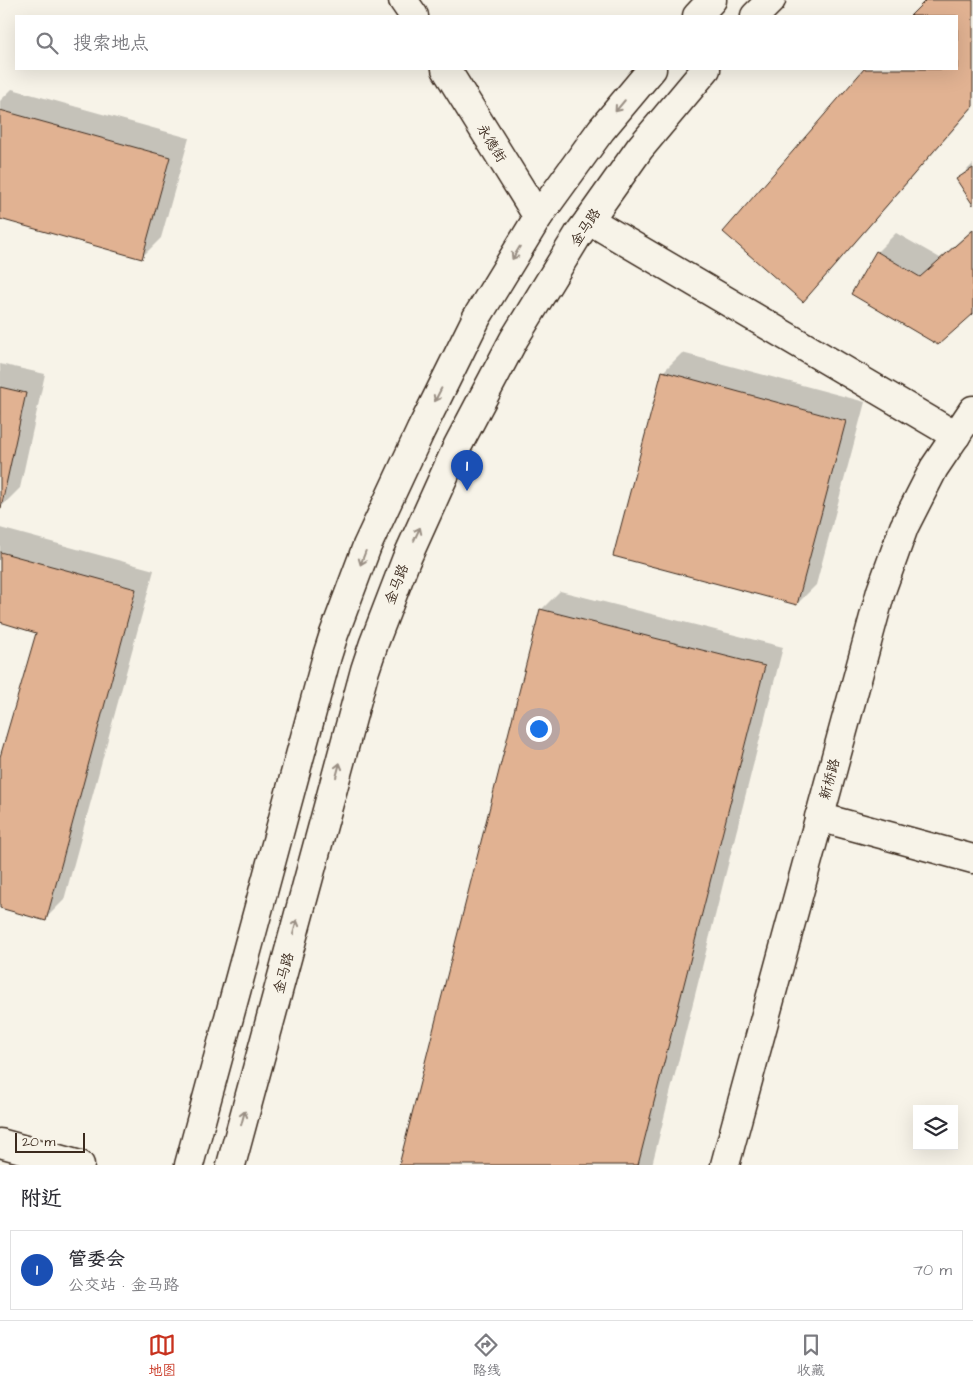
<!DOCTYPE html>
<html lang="zh">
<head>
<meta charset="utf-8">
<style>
	:root { --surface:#fff; --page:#f2f2f3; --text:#2b2b33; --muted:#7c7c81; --line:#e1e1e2; --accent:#c8321e }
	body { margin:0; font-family:"Architects Daughter","LXGW WenKai TC",sans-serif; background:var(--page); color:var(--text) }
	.controls { position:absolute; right:15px; bottom:15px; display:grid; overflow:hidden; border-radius:0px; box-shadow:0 5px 20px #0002 }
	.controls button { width:45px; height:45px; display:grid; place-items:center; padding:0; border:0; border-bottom:1px solid var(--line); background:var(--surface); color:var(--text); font:25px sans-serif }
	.scale { position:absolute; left:15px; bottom:12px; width:70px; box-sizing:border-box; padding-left:5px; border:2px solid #3b2a1e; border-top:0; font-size:14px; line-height:18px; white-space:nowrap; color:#3b2a1e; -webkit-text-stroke:4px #f7f3e8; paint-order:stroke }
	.you { position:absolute; left:538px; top:728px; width:18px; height:18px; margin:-12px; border:4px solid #fff; border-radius:50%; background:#1a73e8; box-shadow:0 0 0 8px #1a73e833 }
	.badge { display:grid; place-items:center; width:32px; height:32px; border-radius:50%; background:var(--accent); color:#fff; font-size:16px; font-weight:700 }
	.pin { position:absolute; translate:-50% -41px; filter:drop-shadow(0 1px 2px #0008) }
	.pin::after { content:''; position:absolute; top:26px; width:18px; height:15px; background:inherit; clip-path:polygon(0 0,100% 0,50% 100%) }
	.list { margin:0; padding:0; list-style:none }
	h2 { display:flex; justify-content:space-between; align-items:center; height:65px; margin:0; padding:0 20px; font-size:21px }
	h2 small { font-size:16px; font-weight:400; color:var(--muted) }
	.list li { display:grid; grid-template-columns:32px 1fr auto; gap:15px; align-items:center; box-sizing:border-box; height:80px; margin:0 10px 10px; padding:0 10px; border:1px solid var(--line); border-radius:0px }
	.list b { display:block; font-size:19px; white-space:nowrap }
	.list p { margin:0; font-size:16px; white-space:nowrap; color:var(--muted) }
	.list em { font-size:16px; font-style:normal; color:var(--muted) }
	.icon { flex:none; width:28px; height:28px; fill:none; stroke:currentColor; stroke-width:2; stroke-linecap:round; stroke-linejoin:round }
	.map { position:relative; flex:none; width:973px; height:1165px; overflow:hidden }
	.search { position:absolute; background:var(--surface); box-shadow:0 5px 20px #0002; left:15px; right:15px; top:15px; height:55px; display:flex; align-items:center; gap:12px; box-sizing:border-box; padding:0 18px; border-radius:0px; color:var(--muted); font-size:19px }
	.sheet { height:155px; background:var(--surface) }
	nav { display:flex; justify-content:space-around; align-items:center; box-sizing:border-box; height:70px; border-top:1px solid var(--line); background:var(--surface); font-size:14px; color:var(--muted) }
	nav a { display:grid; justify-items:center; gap:2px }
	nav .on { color:var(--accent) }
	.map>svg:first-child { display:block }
	.shadow { fill:#0003 }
	.building { fill:#e1b292; stroke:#3b2a1e }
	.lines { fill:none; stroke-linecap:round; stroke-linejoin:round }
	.minor-casing { stroke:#3b2a1e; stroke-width:31 }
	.major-casing { stroke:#3b2a1e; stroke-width:31 }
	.minor { stroke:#f7f3e8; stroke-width:28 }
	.major { stroke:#f7f3e8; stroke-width:28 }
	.oneway { stroke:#998e83 }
	.labels { text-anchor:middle; stroke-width:4; stroke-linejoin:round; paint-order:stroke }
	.street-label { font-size:14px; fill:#3b2a1e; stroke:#f7f3e8 }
</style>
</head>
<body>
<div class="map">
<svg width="973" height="1165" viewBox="0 0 973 1165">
	<rect width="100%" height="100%" fill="#f7f3e8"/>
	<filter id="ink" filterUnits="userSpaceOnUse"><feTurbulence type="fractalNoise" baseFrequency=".02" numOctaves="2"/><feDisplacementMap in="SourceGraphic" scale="10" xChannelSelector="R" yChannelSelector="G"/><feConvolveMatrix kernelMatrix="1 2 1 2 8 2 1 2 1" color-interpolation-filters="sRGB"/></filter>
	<g filter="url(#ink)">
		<!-- shadow -->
		<g class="shadow">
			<path d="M 926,0 L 973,0 L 973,107 L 822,281 L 803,300 L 724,232 L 866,69 L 957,69 L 957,16 L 912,16 Z"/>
			<path d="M 12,89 L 189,138 L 161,238 L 142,257 L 0,218 L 0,101 Z"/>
			<path d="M 973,164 L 973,203 L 958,179 Z"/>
			<path d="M 973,229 L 973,312 L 877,252 L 896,233 L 940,258 Z"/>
			<path d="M 682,353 L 865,402 L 816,585 L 797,604 L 663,372 Z"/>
			<path d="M 0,364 L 45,374 L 20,488 L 1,507 Z"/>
			<path d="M 0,528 L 154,570 L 64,900 L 45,919 L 0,907 L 0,762 L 38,632 L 0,621 Z"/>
			<path d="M 560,591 L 783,647 L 652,1165 L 400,1165 L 541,610 Z"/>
		</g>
		<!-- building -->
		<g class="building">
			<path d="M 926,0 L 973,0 L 973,106 L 803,302 L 723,232 L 864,69 L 957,69 L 957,16 L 910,16 Z"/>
			<path d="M 0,110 L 170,157 L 142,259 L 0,219 Z"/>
			<path d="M 973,168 L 973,205 L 956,179 Z"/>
			<path d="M 973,230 L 973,314 L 938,345 L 851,294 L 876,251 L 920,277 Z"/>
			<path d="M 662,371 L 846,421 L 797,605 L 613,556 Z"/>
			<path d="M 0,387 L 26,393 L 1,508 L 0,508 Z"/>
			<path d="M 0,552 L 136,589 L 46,921 L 0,908 L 0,757 L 36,633 L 0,622 Z"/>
			<path d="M 540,609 L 765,666 L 638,1165 L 399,1165 Z"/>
		</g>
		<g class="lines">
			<defs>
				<g id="minor">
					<path d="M 403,0 L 414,16"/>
					<path d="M 446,69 L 538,217"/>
					<path d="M 589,220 L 956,436"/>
					<path d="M 819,817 L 973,859"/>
					<path d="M 0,1143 L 80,1165"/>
					<path d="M 725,1165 L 881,591 L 904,527 L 934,468 L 973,410"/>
				</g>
				<g id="major">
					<path d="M 697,16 L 712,0"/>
					<path d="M 755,16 L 771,0"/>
					<path d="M 189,1165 L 327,656 L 334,634 L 367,546 L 421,430 L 477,317 L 538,217 L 601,130 L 652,69"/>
					<path d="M 231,1165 L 365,670 L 374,643 L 406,560 L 458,445 L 514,339 L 578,235 L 589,220 L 640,148 L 706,69"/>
				</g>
			</defs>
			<!-- minor casing -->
			<use href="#minor" class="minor-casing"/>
			<!-- major casing -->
			<use href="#major" class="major-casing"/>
			<!-- minor -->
			<use href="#minor" class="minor"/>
			<!-- major -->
			<use href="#major" class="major"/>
		</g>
		<!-- one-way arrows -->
		<defs><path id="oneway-shaft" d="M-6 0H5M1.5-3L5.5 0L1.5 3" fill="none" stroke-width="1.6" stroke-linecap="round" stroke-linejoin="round" transform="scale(1.25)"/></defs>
		<g class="oneway">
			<use href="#oneway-shaft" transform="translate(620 106) rotate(130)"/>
			<use href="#oneway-shaft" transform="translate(516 253) rotate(121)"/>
			<use href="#oneway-shaft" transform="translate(438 395) rotate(117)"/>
			<use href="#oneway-shaft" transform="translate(417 534) rotate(-65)"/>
			<use href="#oneway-shaft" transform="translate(363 558) rotate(111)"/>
			<use href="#oneway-shaft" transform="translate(338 770) rotate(-75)"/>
			<use href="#oneway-shaft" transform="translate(295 927) rotate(-75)"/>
			<use href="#oneway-shaft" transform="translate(243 1118) rotate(-75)"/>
		</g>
	</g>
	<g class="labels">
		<!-- street labels -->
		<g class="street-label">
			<text transform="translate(492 143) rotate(58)" y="5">永德街</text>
			<text transform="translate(585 227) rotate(-56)" y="5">金马路</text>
			<text transform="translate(396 584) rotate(-69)" y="5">金马路</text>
			<text transform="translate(829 779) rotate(-75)" y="5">新桥路</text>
			<text transform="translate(283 973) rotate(-75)" y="5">金马路</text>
		</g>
	</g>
</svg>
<div class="controls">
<button><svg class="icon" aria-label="layers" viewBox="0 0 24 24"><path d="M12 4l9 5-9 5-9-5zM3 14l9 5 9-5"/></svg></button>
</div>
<div class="scale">20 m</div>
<div class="you"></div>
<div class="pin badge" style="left:467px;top:491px;background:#1a4fb4">1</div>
<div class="search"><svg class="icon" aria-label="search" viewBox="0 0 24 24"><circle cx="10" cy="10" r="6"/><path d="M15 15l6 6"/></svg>搜索地点</div>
</div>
<section class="sheet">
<h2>附近<small></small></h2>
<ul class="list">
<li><span class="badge" style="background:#1a4fb4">1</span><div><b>管委会</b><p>公交站 · 金马路</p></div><em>70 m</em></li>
</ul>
</section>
<nav>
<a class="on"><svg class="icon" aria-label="map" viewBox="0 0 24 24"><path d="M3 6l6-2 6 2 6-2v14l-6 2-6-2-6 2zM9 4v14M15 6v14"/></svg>地图</a>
<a><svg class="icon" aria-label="directions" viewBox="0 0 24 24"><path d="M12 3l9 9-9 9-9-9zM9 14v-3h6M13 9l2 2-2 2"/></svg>路线</a>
<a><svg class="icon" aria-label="saved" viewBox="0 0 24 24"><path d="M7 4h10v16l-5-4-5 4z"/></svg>收藏</a>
</nav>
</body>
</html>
